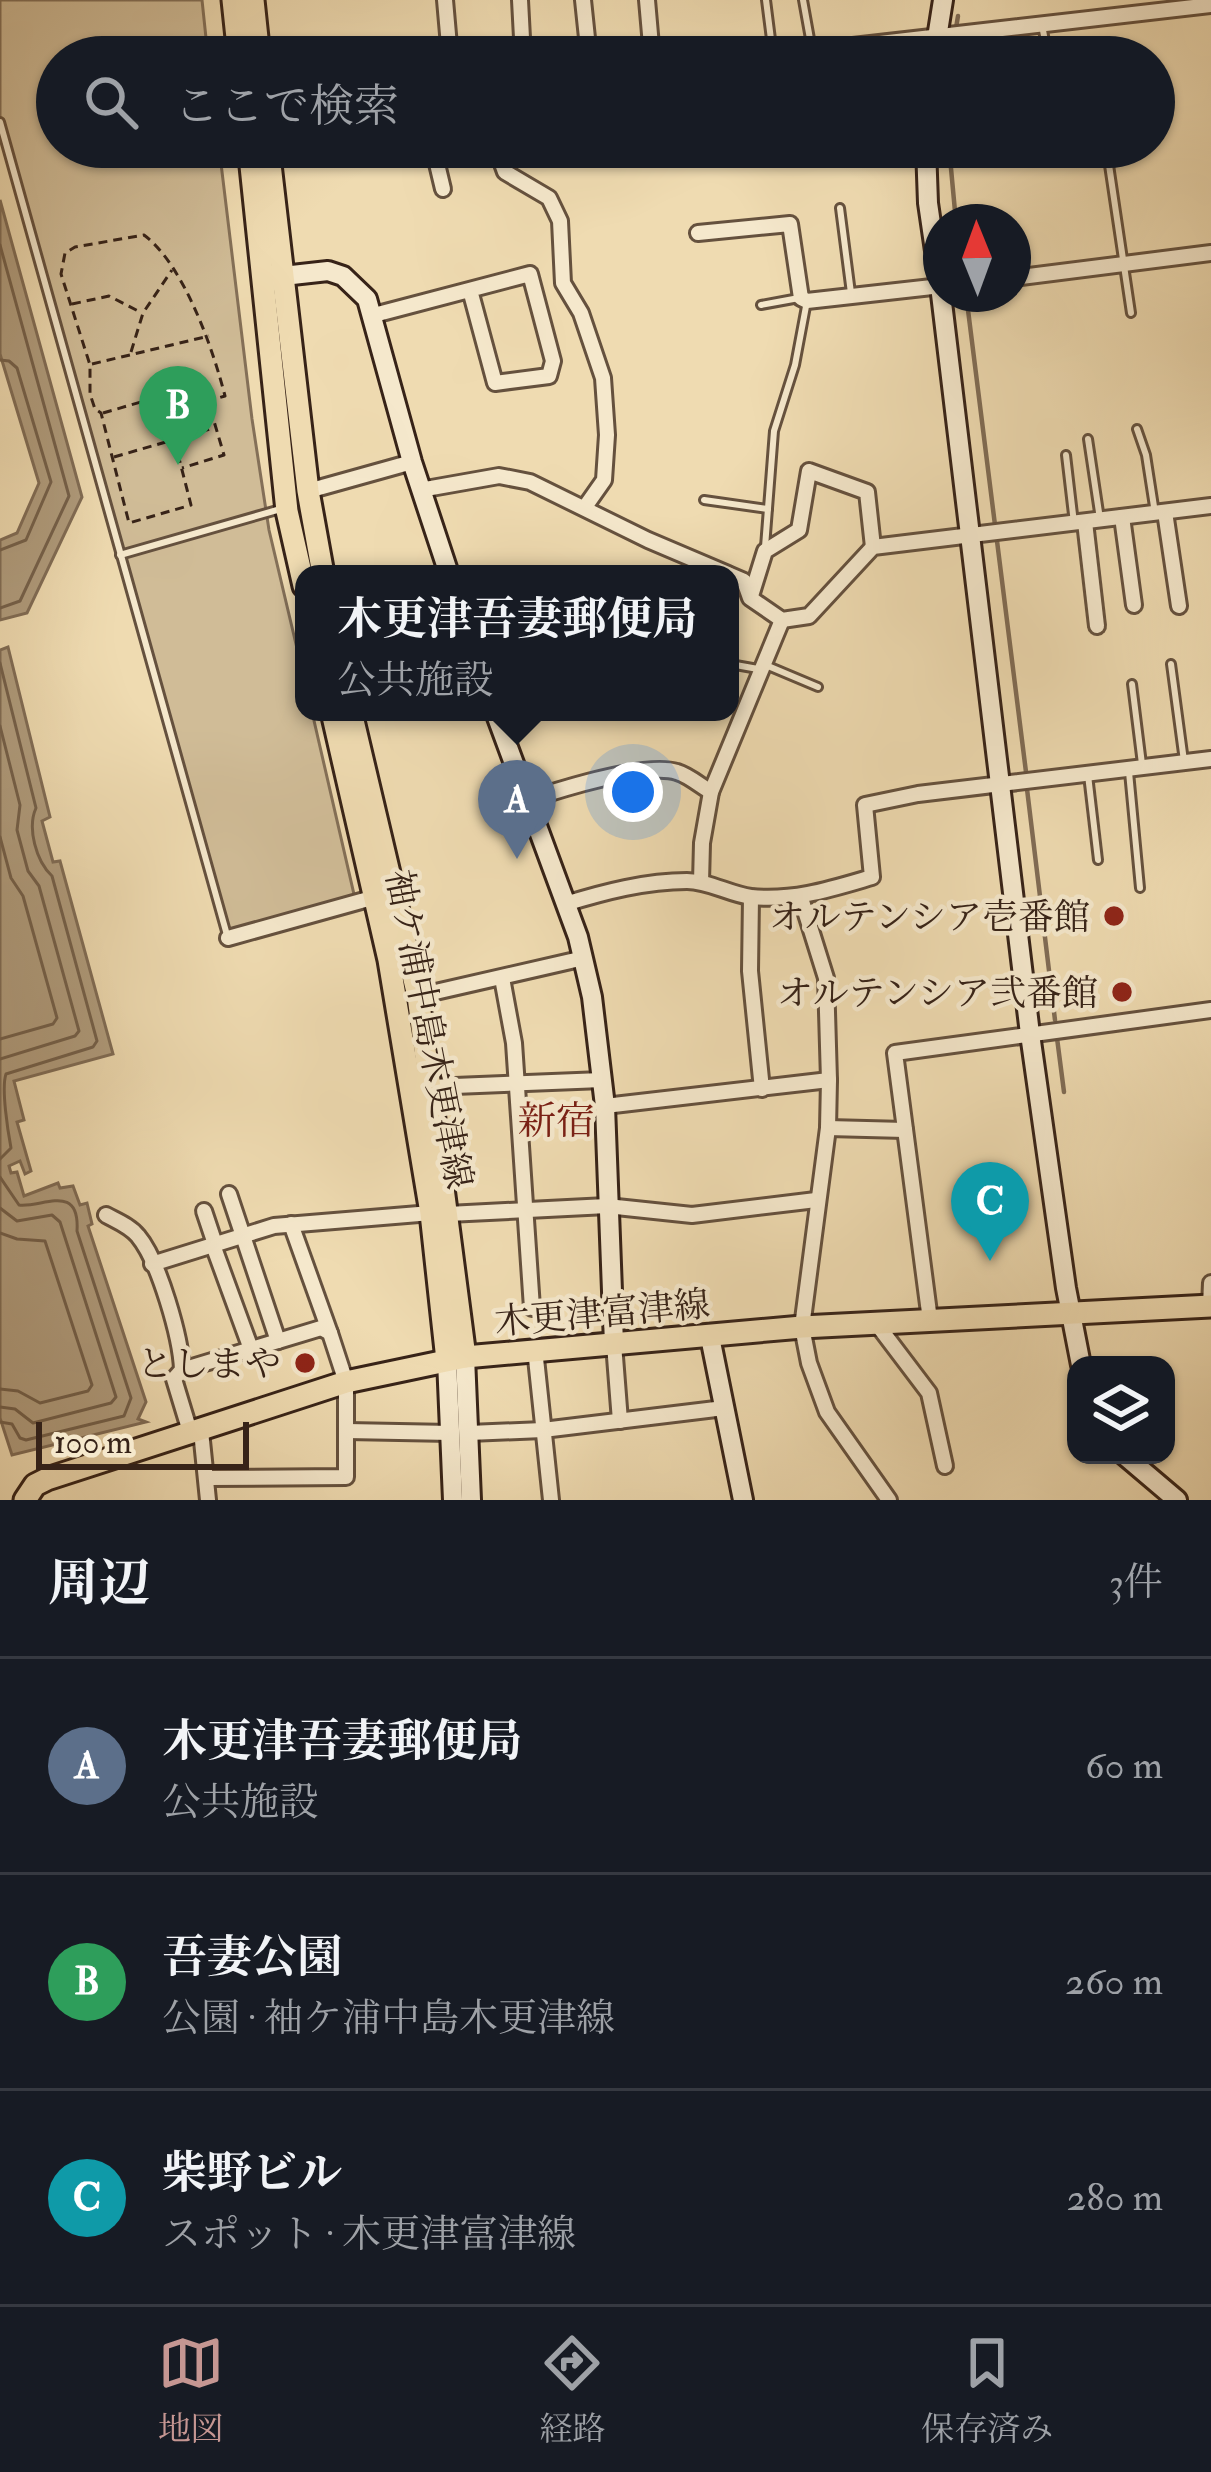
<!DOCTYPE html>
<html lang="ja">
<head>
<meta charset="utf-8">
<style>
	:root { --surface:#171b24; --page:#242831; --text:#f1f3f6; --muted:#9ea1a6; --line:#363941; --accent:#c59692 }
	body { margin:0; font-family:"IM FELL Double Pica","Noto Serif JP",serif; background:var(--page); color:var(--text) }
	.controls { position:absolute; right:36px; bottom:36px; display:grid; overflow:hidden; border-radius:24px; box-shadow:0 3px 9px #0004 }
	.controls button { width:108px; height:108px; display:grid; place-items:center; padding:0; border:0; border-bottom:3px solid var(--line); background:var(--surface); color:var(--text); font:60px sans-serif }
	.compass { position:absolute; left:923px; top:204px; width:108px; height:108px; border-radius:50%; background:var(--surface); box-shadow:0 3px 9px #0004; rotate:359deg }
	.scale { position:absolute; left:36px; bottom:30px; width:213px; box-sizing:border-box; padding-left:12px; border:6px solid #372318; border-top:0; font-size:33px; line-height:42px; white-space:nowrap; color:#372318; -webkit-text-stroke:9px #f5e8cc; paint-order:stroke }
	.you { position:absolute; left:633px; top:792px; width:42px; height:42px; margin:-30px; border:9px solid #fff; border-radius:50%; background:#1a73e8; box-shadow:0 0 0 18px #1a73e833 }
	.badge { display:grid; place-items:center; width:78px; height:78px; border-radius:50%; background:var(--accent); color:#fff; font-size:39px; font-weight:700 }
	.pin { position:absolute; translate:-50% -99px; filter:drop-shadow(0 3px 6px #0008) }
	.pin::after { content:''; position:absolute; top:63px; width:42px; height:36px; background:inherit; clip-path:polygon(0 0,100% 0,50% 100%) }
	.popup { position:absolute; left:295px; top:565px; width:444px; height:156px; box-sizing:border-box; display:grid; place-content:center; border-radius:24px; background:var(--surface); filter:drop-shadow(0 3px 9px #0005); font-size:39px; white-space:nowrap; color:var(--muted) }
	.popup b { font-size:45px; color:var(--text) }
	.popup::after { content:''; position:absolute; left:50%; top:100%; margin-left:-24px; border:24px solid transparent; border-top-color:var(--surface) }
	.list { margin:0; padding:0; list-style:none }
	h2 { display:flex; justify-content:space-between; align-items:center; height:156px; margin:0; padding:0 48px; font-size:51px }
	h2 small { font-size:39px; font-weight:400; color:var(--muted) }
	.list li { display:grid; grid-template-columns:78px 1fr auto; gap:36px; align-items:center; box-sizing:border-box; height:216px; padding:0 48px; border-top:3px solid var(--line) }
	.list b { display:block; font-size:45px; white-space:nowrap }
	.list p { margin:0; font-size:39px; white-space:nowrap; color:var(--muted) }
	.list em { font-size:39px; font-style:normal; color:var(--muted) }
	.icon { flex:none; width:66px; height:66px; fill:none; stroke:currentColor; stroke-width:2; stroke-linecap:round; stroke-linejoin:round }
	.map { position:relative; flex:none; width:1211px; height:1500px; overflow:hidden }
	.search { position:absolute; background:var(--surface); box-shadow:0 3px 9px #0004; left:36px; right:36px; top:36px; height:132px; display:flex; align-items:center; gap:30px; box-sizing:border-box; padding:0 42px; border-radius:66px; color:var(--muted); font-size:45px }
	.sheet { height:804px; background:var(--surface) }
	nav { display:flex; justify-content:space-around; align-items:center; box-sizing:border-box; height:168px; border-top:3px solid var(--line); background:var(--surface); font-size:33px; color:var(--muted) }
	nav a { display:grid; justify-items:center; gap:6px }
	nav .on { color:var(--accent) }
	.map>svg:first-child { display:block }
	.green { fill:#d0bc97; stroke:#847058; stroke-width:3 }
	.water { fill:#b09c7d; stroke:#806c55; stroke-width:3 }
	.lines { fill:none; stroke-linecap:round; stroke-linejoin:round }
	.shore { stroke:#74604a; stroke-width:3 }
	.stream { stroke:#806c55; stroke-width:4.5 }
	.lane-casing { stroke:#65513e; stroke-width:12 }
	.street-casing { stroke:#65513e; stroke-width:20 }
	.secondary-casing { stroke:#372318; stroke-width:24 }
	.primary-casing { stroke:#372318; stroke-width:27 }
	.path { stroke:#372318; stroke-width:3; stroke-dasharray:9 6; stroke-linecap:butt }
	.lane { stroke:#f5e8cc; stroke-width:6 }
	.street { stroke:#f5e8cc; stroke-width:14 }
	.secondary { stroke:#f5e8cc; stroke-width:18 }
	.primary { stroke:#efdbb1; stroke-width:21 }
	.poi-dot { fill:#8f2418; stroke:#f5e8cc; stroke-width:4.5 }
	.labels { text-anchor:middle; stroke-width:9; stroke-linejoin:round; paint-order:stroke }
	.poi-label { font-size:36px; fill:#372318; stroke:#f5e8cc; text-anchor:end }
	.street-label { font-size:36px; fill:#372318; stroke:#f5e8cc }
	.neighbourhood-label { font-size:39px; fill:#7a1f14; stroke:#f5e8cc }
</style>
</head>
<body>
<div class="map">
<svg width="1211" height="1500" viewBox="0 0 1211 1500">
	<rect width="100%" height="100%" fill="#efdbb1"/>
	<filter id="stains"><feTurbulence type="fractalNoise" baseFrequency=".00167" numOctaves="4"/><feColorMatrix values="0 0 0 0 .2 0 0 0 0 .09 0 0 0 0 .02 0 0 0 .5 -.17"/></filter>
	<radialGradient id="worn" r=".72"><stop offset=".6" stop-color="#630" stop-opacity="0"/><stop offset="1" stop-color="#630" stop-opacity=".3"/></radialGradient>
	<!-- green -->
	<path class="green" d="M 0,0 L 202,0 L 208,57 L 57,57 L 57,147 L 219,147 L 252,419 L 269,530 L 304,678 L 304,712 L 312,712 L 356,903 L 228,938 L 0,122 Z"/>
	<!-- water -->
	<g class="water">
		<path d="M 0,200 L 82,497 L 27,613 L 0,620 L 0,540 L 17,533 L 39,483 L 0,354 Z"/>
		<path d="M 8,647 L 50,817 L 42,821 L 53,862 L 60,861 L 113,1054 L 14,1081 L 24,1120 L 17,1122 L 31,1171 L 25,1174 L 20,1161 L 9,1166 L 11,1173 L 17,1172 L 24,1196 L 58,1183 L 60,1188 L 73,1186 L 80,1205 L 87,1203 L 92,1224 L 88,1226 L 146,1402 L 138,1419 L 146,1422 L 12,1455 L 0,1418 L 0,650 Z"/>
	</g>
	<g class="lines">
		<!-- shore -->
		<g class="shore">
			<path d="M 0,245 L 69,496 L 20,601 L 0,608"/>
			<path d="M 0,360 L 9,361 L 17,368 L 51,482 L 26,540 L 0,550"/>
			<path d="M 0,663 L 36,808 C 27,828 36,861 52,876 L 97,1041 L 93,1047 L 6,1074 C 1,1088 8,1132 11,1148 L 0,1159"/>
			<path d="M 0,726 L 20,805 L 17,830 L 28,871 L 39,886 L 79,1031 L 75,1036 L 0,1059"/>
			<path d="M 0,837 L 11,878 L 23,896 L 57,1018 L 53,1024 L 0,1039"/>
			<path d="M 0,1177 L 19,1205 C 42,1208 80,1182 77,1231 L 131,1398 L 124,1416 L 26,1440 L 20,1438 L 12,1424 L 0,1422"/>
			<path d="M 0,1208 L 17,1221 L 52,1215 L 60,1222 L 116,1397 L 111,1403 L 33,1423 L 15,1409 L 0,1407"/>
			<path d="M 0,1233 L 17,1239 L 45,1241 L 92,1385 L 88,1391 L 40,1403 L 18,1391 L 0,1389"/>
		</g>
		<!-- stream -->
		<g class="stream">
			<path d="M 956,28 L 958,16"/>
			<path d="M 951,57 L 954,39"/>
			<path d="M 949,147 L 956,222"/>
			<path d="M 966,294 L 1026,772"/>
			<path d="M 1027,789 L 1055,1020"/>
			<path d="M 1057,1038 L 1064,1092"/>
		</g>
		<defs>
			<g id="lane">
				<path d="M 766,0 L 773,55"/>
				<path d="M 803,0 L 812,50"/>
				<path d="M 1042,25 L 1048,57"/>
				<path d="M 0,122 L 227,935"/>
				<path d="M 1109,165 L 1131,313"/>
				<path d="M 840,208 L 851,293"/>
				<path d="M 761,305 L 799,298"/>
				<path d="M 1137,429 L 1146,455 L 1155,513"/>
				<path d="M 1088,439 L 1100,519"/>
				<path d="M 1066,455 L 1074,523"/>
				<path d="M 704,500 L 768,509"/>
				<path d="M 765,547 L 774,431 L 795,365 L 807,301"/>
				<path d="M 120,555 L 284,508"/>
				<path d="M 730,664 L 758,669"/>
				<path d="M 1171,664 L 1184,761"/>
				<path d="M 768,666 L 818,687"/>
				<path d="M 1132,684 L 1142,764"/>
				<path d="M 1129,772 L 1140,888"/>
				<path d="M 1088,775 L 1098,860"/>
			</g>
			<g id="street">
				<path d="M 445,0 L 450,57"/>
				<path d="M 520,0 L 523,57"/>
				<path d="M 583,0 L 589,57"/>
				<path d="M 647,0 L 652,57"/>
				<path d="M 757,57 L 1211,5"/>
				<path d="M 433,147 L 443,189"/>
				<path d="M 496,147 L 505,172 L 549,198 L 560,221 L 563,283 L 581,313 L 603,378 L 607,435 L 604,480 L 585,507"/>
				<path d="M 698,233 L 790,224 L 801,298 L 807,301 L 941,286"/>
				<path d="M 1013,278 L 1211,253"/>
				<path d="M 374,315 L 530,274 L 553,361 L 549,376 L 495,383 L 470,290"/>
				<path d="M 420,490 L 499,476 L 530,482 L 648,540 L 728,574"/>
				<path d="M 308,491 L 412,462"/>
				<path d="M 1165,512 L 1179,606"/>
				<path d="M 1122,517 L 1134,605"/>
				<path d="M 1085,522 L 1097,626"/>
				<path d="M 730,575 L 744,581 L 750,598 L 782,620 L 809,616 L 873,547 L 1211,506"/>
				<path d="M 751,596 L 765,551 L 799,530 L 809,471 L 867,492 L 873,547"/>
				<path d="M 525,801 C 558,790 646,762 677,772 C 688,775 701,786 711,792"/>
				<path d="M 701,882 L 702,843 L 711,792 L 782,620"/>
				<path d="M 751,897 L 750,971 L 762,1089"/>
				<path d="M 801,898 L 826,978 L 829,1080 L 828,1128 L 802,1327 L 809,1363 L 827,1412 L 889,1500"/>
				<path d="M 565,904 C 604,892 646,881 687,881 C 709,881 729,894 751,897 C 795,901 831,889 872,877 L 865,805 L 918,794 L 1211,759"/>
				<path d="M 228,938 L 379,896"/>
				<path d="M 502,978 L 514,1043 L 532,1308"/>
				<path d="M 418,996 L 584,958"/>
				<path d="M 430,1087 L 602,1080"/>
				<path d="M 605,1106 L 829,1080"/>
				<path d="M 828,1128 L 905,1130"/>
				<path d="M 229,1194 L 278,1341"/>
				<path d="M 204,1211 L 215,1244"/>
				<path d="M 448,1214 L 607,1206 L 692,1215 L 816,1200"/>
				<path d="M 106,1215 C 117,1221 130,1226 138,1236 C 159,1261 181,1338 182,1370 L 174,1379 L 191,1435"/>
				<path d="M 291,1224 L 330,1333"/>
				<path d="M 213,1245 L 251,1349"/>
				<path d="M 152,1264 L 274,1226 L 431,1213"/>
				<path d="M 1210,1306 L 1211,1283"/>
				<path d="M 930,1320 L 895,1053 L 1211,1010"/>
				<path d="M 876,1323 L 929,1393 L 945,1466"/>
				<path d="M 614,1344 L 620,1421"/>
				<path d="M 535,1349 L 551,1500"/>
				<path d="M 182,1370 L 321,1328 L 330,1333 L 346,1382 L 346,1477 L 208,1478"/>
				<path d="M 201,1431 L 208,1500"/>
				<path d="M 347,1431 L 451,1433"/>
				<path d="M 469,1433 L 543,1430 L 724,1408"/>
			</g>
			<g id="secondary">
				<path d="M 934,57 L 943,0"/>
				<path d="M 926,147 L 928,203 L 941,292"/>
				<path d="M 274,277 L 328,271 L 343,276 L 367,299 L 412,462 L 449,574"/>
				<path d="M 941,294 L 1030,1034 L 1066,1288 L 1081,1365"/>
				<path d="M 495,712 L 578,937 L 592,997 L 605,1106 L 614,1344"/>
				<path d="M 710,1337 L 743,1500"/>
				<path d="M 465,1357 L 471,1500"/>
				<path d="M 447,1360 L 453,1500"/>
				<path d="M 1124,1455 L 1177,1500"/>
			</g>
			<g id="primary">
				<path d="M 233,0 L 239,57"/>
				<path d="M 253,0 L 259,57"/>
				<path d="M 249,147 L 287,511 L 304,586"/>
				<path d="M 268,147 L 308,491 L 323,574"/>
				<path d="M 332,712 L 389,960 L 431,1213 L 447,1360"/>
				<path d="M 351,712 L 418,996 L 465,1357"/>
				<path d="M 25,1500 L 35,1485 L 47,1479 L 346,1382 L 465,1357 L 802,1327 L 1211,1306"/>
			</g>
		</defs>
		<!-- lane casing -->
		<use href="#lane" class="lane-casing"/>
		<!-- street casing -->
		<use href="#street" class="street-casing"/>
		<!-- secondary casing -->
		<use href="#secondary" class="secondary-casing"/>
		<!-- primary casing -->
		<use href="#primary" class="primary-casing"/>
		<!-- path -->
		<g class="path">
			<path d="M 72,304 L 109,296 L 142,313"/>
			<path d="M 131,352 L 143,313 L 172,270"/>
			<path d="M 92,364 L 209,336"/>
			<path d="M 163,396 L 191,505 L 129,523 L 101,413 L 95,409 L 90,394 L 90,365 L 61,274 L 65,253 L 75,247 L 144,235 C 184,265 213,349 225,396 L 208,401 L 224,455 L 182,468"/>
			<path d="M 103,413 L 203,384 L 208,401"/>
			<path d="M 114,457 L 214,428"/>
		</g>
		<!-- lane -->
		<use href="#lane" class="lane"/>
		<!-- street -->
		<use href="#street" class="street"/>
		<!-- secondary -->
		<use href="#secondary" class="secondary"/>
		<!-- primary -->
		<use href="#primary" class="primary"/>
	</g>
	<!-- markers -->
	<g class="poi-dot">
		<circle cx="1114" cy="916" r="12"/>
		<circle cx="1122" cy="992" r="12"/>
		<circle cx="305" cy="1363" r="12"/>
	</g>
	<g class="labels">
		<!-- poi labels -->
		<g class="poi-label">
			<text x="1090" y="929">オルテンシア壱番館</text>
			<text x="1098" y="1005">オルテンシア弐番館</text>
			<text x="281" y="1376">としまや</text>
		</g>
		<!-- street labels -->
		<g class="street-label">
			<text transform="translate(430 1029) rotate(79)" y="13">袖ケ浦中島木更津線</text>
			<text transform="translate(602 1312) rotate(-5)" y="13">木更津富津線</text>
		</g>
		<!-- neighbourhood labels -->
		<g class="neighbourhood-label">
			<text x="556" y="1134">新宿</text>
		</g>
	</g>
	<rect width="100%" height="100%" filter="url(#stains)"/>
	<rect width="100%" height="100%" fill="url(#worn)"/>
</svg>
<div class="controls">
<button><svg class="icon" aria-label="layers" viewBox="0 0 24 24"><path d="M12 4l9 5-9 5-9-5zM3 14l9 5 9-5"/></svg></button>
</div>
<svg class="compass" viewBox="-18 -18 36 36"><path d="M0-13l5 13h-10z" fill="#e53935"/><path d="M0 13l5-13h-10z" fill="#9ea1a6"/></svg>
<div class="scale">100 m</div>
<div class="you"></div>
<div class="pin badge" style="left:517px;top:859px;background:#5c6f8a">A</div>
<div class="popup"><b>木更津吾妻郵便局</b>公共施設</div>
<div class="pin badge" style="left:178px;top:465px;background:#2e9e5b">B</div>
<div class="pin badge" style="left:990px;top:1261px;background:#0f9aa8">C</div>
<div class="search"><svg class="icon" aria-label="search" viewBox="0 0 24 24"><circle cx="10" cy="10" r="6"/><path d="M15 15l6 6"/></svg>ここで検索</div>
</div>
<section class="sheet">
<h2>周辺<small>3件</small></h2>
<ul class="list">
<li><span class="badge" style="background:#5c6f8a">A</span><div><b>木更津吾妻郵便局</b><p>公共施設</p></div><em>60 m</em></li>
<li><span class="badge" style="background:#2e9e5b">B</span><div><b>吾妻公園</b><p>公園 · 袖ケ浦中島木更津線</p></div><em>260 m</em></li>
<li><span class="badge" style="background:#0f9aa8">C</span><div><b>柴野ビル</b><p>スポット · 木更津富津線</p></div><em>280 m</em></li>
</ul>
</section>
<nav>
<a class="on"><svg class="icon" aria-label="map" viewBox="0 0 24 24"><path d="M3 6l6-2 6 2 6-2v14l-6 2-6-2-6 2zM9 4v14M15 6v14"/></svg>地図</a>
<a><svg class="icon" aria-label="directions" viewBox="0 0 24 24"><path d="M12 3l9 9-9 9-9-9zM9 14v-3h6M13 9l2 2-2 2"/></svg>経路</a>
<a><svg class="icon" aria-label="saved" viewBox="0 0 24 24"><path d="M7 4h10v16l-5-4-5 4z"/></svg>保存済み</a>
</nav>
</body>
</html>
